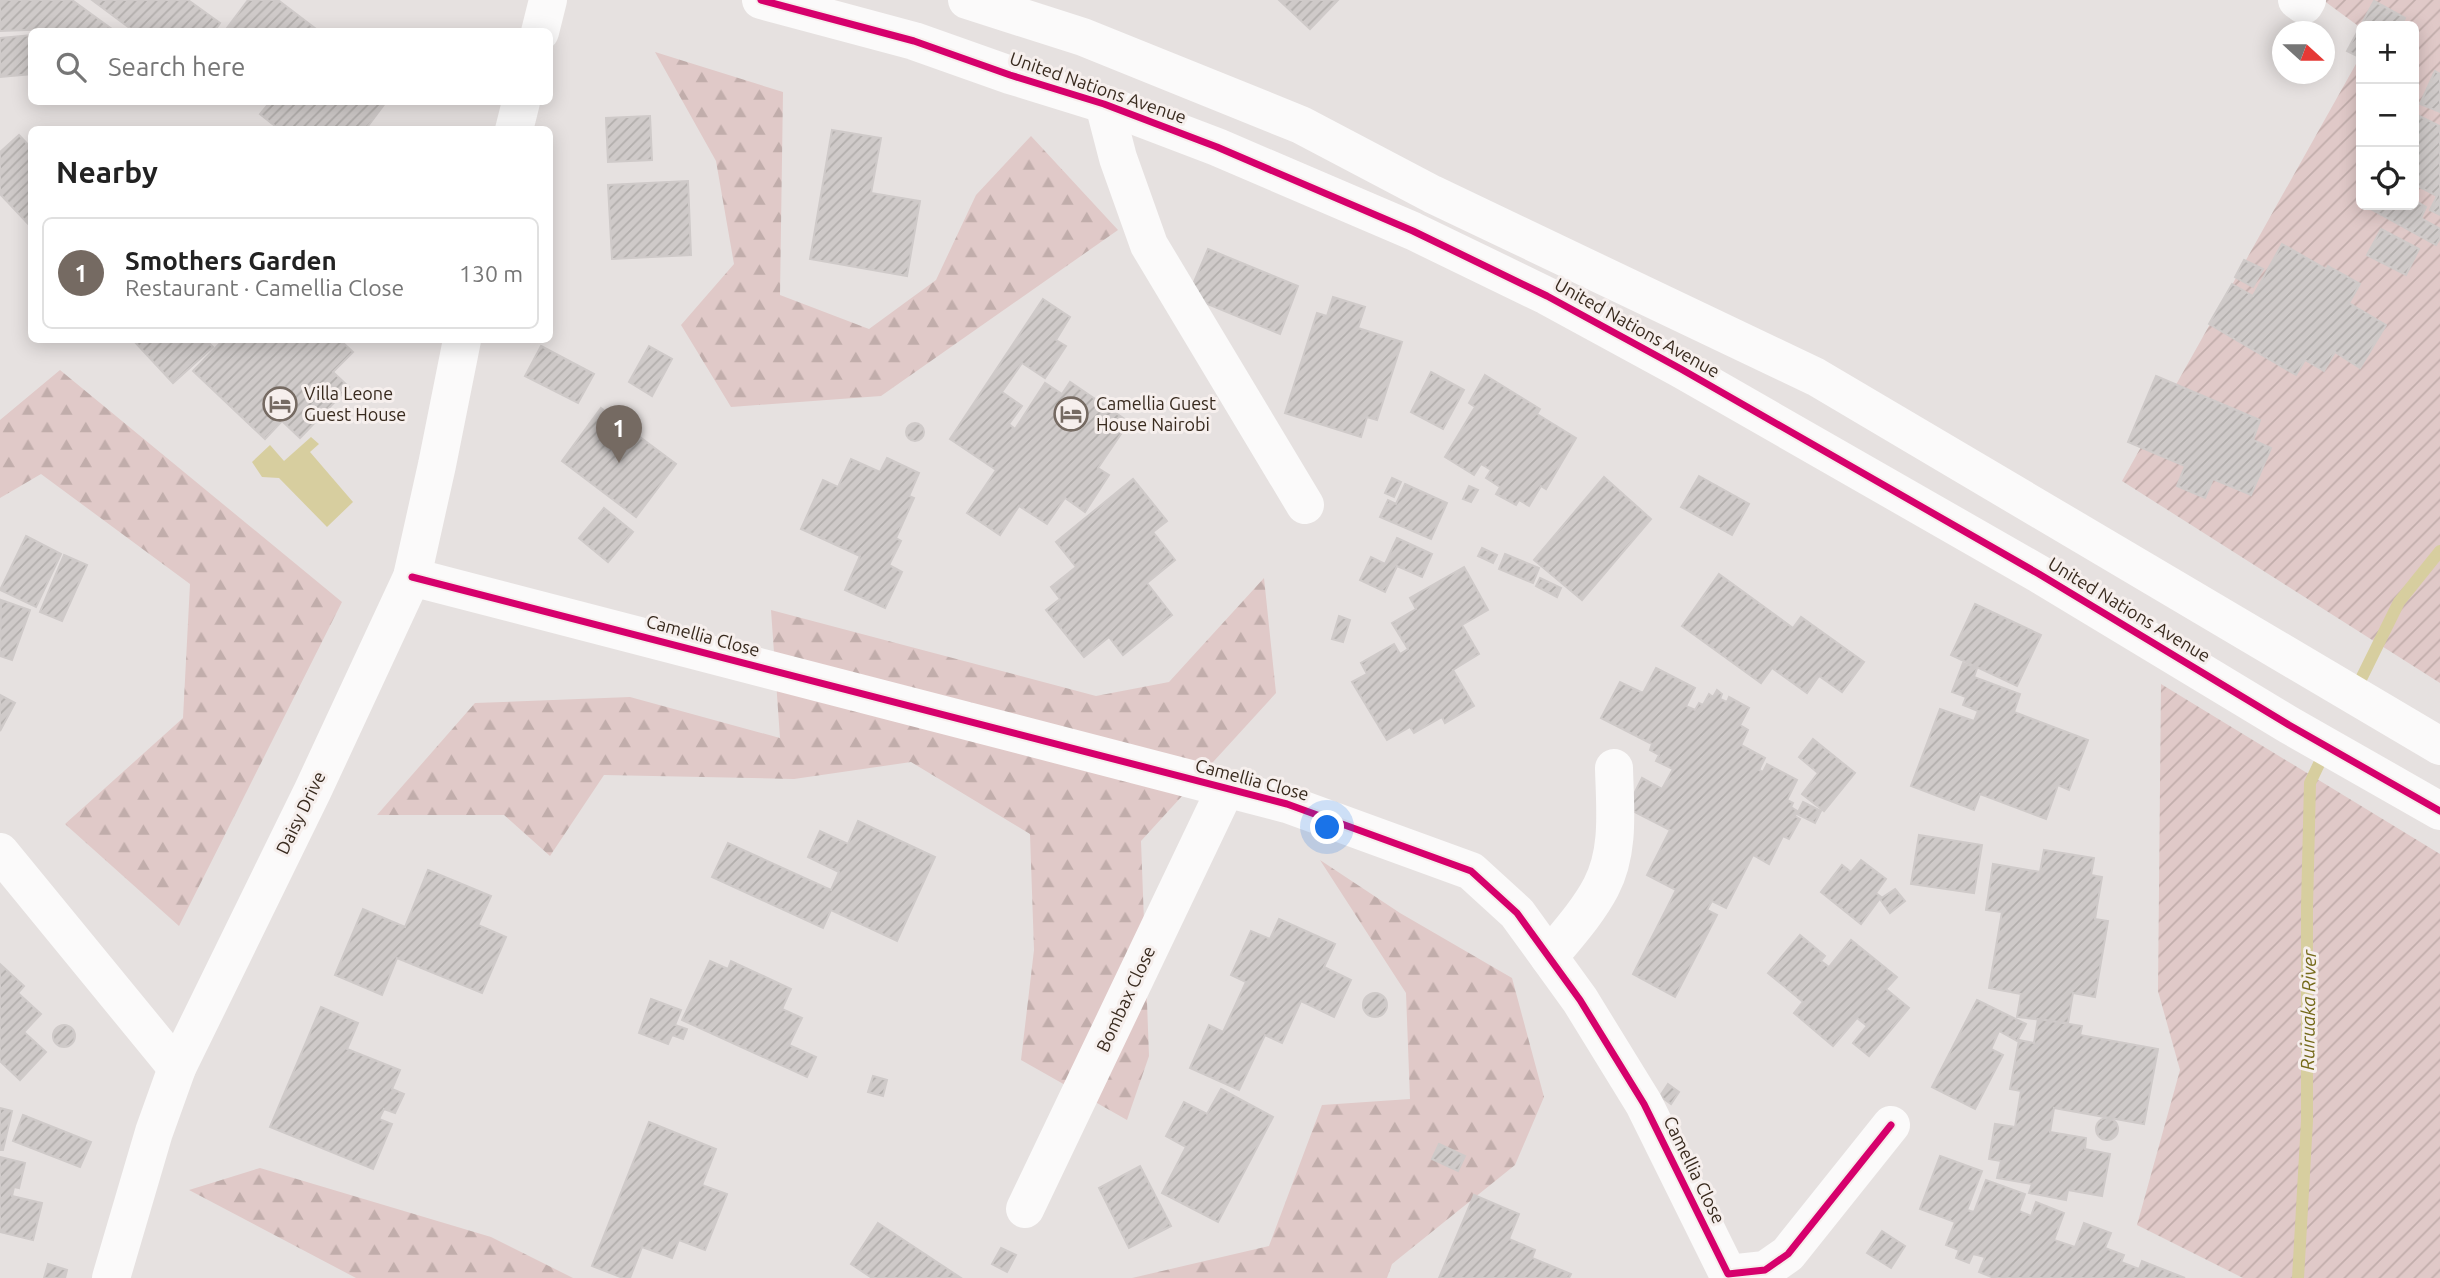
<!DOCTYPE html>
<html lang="en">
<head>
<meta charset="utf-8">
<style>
	:root { --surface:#fff; --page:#f6f6f6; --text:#222; --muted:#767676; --line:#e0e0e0; --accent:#756a62 }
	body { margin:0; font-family:Ubuntu,sans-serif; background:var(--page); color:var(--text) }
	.controls { position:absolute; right:21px; top:21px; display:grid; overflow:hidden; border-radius:10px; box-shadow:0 4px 18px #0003 }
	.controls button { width:63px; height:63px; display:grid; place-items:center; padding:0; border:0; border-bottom:2px solid var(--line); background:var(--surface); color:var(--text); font:35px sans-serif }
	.compass { position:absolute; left:2272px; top:21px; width:63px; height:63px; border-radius:50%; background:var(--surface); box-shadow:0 4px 18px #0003; rotate:111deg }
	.you { position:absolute; left:1328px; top:828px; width:24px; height:24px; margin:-18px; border:5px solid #fff; border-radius:50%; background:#1a73e8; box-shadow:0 0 0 10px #1a73e833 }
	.badge { display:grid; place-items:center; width:46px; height:46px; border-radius:50%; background:var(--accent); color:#fff; font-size:23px; font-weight:700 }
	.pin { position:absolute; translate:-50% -58px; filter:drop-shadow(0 2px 4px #0008) }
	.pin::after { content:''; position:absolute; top:37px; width:24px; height:21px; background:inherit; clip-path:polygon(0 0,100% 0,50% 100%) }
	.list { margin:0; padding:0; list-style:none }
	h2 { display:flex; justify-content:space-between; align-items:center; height:91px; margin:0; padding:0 28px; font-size:30px }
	h2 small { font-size:23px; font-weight:400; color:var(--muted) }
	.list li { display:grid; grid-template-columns:46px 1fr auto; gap:21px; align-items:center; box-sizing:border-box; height:112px; margin:0 14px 14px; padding:0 14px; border:2px solid var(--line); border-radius:10px }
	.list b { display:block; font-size:26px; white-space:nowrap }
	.list p { margin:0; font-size:23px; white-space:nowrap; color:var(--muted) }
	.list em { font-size:23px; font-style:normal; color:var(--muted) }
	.icon { flex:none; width:38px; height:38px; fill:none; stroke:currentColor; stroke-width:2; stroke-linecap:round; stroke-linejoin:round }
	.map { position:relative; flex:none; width:2440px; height:1278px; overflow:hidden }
	.search { position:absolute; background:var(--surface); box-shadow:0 4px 18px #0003; left:28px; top:28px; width:525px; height:77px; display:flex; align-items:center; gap:18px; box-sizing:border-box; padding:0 24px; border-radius:10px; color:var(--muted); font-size:26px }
	.panel { position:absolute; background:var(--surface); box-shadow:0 4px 18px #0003; left:28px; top:126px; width:525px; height:217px; border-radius:10px }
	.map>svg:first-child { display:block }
	.forest { fill:url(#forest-firs) }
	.garden { fill:url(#garden-furrows) }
	.water { fill:#d7ce9f }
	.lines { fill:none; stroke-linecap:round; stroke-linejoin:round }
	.stream { stroke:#d7ce9f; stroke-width:12 }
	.building { fill:url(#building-hatch); stroke:#cfcac9; stroke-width:2 }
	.minor { stroke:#fbfafa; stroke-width:38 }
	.cycleway-casing { stroke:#f6efed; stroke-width:11 }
	.cycleway { stroke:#d6006c; stroke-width:7 }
	.labels { text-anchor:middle; stroke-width:6; stroke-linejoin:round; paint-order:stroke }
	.street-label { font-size:18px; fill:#382a1e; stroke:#f6efed }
	.poi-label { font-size:18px; fill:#382a1e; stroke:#f6efed; text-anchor:start }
	.water-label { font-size:19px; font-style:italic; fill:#746919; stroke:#f6efed }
</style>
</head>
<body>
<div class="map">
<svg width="2440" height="1278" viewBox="0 0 2440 1278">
	<defs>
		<pattern id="forest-firs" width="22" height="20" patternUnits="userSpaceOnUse" patternTransform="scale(1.75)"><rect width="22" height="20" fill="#e0c9c8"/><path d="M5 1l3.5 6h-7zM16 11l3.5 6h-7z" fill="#c1adab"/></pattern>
		<pattern id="garden-furrows" width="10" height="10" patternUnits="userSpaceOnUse" patternTransform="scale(1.75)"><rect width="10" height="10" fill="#e0c9c8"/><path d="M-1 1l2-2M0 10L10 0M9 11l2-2" fill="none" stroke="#c1adab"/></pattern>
		<pattern id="building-hatch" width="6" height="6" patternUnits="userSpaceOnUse" patternTransform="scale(1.75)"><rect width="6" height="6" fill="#cfcac9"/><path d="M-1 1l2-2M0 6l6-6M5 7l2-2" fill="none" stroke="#b2aeac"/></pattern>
	</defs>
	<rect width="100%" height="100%" fill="#e6e1e0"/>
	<!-- forest -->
	<g class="forest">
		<path d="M 655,52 L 783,92 L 780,295 L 869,329 L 936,280 L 976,195 L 1031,136 L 1118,230 L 881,396 L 731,407 L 681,325 L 734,264 L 716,161 Z"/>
		<path d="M 60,370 L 342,602 L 179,926 L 65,824 L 183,718 L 190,584 L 41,474 L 0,498 L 0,420 Z"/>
		<path d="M 1264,578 L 1276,693 L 1141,841 L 1149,1056 L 1127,1120 L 1021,1060 L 1034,950 L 1030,834 L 911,762 L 794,779 L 604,775 L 550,856 L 504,815 L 377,815 L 475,703 L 630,697 L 780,738 L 771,610 L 1096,696 L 1169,682 Z"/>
		<path d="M 1320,860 L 1400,913 L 1512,978 L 1544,1097 L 1515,1165 L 1392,1264 L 1387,1278 L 1132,1278 L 1269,1246 L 1322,1105 L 1410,1099 L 1406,993 Z"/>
		<path d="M 260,1168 L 491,1237 L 573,1278 L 356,1278 L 189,1190 Z"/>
	</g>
	<!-- garden -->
	<g class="garden">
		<path d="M 2323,0 L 2440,0 L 2440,683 L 2122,481 L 2361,55 L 2361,205 L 2414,205 L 2414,26 L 2361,28 Z"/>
		<path d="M 2161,684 L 2440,854 L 2440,1278 L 2243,1278 L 2137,1225 L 2180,1070 L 2158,991 Z"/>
	</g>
	<!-- water -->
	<path class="water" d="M 311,437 L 319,444 L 310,452 L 353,502 L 327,527 L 279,478 L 262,477 L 252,462 L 270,445 L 284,461 Z"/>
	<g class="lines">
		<!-- stream -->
		<g class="stream">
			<path d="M 2360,681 L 2399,602 L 2440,551"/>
			<path d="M 2298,1278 L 2307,1121 L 2307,907 L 2310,783 L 2326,749"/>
		</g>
	</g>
	<!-- building -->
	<g class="building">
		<path d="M 0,0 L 72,0 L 116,32 L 57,32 L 53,29 L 0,31 Z"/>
		<path d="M 92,0 L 188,0 L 220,23 L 214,32 L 135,32 Z"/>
		<path d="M 248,0 L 278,0 L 320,32 L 224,32 Z"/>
		<path d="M 1279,0 L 1338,0 L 1310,29 Z"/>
		<path d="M 2374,1 L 2405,18 L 2401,26 L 2361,26 L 2361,58 L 2347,51 Z"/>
		<path d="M 32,35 L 32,74 L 0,77 L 0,38 Z"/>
		<path d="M 2435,71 L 2440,74 L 2440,112 L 2420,104 Z"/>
		<path d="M 270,102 L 386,102 L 365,130 L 280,130 L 260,114 Z"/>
		<path d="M 2417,115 L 2440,126 L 2440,215 L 2430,210 L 2437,196 L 2414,184 L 2414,122 Z"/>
		<path d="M 650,116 L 652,160 L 608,162 L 606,118 Z"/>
		<path d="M 832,130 L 881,138 L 871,193 L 920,201 L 907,276 L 810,259 Z"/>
		<path d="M 19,135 L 32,149 L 32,228 L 0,194 L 0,152 Z"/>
		<path d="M 688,181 L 691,255 L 612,259 L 608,185 Z"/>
		<path d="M 2414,200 L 2426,207 L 2421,218 L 2440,229 L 2440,238 L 2436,245 L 2371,209 L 2373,205 L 2414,205 Z"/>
		<path d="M 2381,229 L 2419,249 L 2406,275 L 2367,255 Z"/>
		<path d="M 2282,244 L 2326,269 L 2328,266 L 2360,284 L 2349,303 L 2386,325 L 2360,368 L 2335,352 L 2324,371 L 2305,360 L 2296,375 L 2209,324 L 2232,284 L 2253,296 Z"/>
		<path d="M 1208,249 L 1298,286 L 1280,334 L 1188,296 Z"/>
		<path d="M 2244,260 L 2263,269 L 2253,287 L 2235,277 Z"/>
		<path d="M 1333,297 L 1365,307 L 1358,328 L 1402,342 L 1377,420 L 1367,417 L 1361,437 L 1285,413 L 1317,313 L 1327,316 Z"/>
		<path d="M 1043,299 L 1070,317 L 1056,340 L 1066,346 L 1045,378 L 1022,363 L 1002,392 L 1022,406 L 1009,424 L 1015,429 L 1045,383 L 1062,394 L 1070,382 L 1129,422 L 1098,468 L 1109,475 L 1085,512 L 1065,498 L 1047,524 L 1019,506 L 1000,535 L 967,513 L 996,470 L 950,439 Z"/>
		<path d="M 133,340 L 206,340 L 213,347 L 173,383 Z"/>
		<path d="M 223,340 L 340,340 L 353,352 L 333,372 L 349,387 L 300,438 L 282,421 L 265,439 L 193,371 Z"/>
		<path d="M 541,346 L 594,374 L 578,403 L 525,376 Z"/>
		<path d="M 649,346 L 672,359 L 652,396 L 629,382 Z"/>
		<path d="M 1431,372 L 1464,390 L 1443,429 L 1411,412 Z"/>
		<path d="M 1485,375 L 1540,409 L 1537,414 L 1576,438 L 1546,489 L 1541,486 L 1529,506 L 1519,500 L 1516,505 L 1496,494 L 1500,487 L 1486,478 L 1491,470 L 1481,464 L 1474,475 L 1445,457 L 1475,407 L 1469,403 Z"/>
		<path d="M 2156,376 L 2260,420 L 2253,440 L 2271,448 L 2251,495 L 2213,479 L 2205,498 L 2177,486 L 2185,466 L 2128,442 Z"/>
		<path d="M 601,408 L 676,464 L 636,517 L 562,461 Z"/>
		<circle cx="915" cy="432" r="9"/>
		<path d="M 887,458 L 919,473 L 909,496 L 914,498 L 896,538 L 901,541 L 889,565 L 902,572 L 885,608 L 845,590 L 860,556 L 801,529 L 823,480 L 838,487 L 851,459 L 880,472 Z"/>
		<path d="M 1699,476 L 1749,504 L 1732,535 L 1681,507 Z"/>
		<path d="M 1604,477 L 1651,519 L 1582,600 L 1534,560 Z"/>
		<path d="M 1392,478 L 1401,482 L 1394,497 L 1385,493 Z"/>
		<path d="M 1133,479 L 1167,521 L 1153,532 L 1175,560 L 1147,583 L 1172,615 L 1123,655 L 1109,637 L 1084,657 L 1046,610 L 1060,599 L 1051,587 L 1076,567 L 1056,542 Z"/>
		<path d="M 1405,484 L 1447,503 L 1431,539 L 1380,517 L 1388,500 L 1396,504 Z"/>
		<path d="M 1469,486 L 1478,490 L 1471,502 L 1463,499 Z"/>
		<path d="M 604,508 L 633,532 L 608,562 L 579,538 Z"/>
		<path d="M 26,536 L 61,554 L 36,607 L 0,590 Z"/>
		<path d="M 1397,538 L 1432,554 L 1422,577 L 1397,566 L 1385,592 L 1360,580 L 1371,557 L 1385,564 Z"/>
		<path d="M 1482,548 L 1497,555 L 1493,563 L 1478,556 Z"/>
		<path d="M 1505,554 L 1539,568 L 1533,583 L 1499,569 Z"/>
		<path d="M 64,555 L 87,565 L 62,621 L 40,612 Z"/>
		<path d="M 1464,567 L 1488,610 L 1462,625 L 1479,654 L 1453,670 L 1474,706 L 1445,723 L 1442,717 L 1414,733 L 1410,727 L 1387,740 L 1352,682 L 1367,674 L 1361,663 L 1394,644 L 1400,654 L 1408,649 L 1392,623 L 1416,609 L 1410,598 Z"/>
		<path d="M 1719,574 L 1793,628 L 1801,617 L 1864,662 L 1842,692 L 1819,676 L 1807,693 L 1772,668 L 1761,683 L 1682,626 Z"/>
		<path d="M 1540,578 L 1561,588 L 1557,597 L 1536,586 Z"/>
		<path d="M 1,600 L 30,610 L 12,660 L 0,656 Z"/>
		<path d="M 1975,604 L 2041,635 L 2017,686 L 1951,655 Z"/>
		<path d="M 1339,616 L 1350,620 L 1343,642 L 1332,639 Z"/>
		<path d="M 1963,663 L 1977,668 L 1974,677 L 2020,694 L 2014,712 L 2088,740 L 2069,790 L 2058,785 L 2046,819 L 1980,794 L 1974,810 L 1911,786 L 1940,709 L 1974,721 L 1978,711 L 1963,705 L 1966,697 L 1952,692 Z"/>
		<path d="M 1656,668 L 1695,688 L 1686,706 L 1695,710 L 1699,703 L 1703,705 L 1709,694 L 1713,697 L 1717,690 L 1722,694 L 1720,699 L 1727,702 L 1729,697 L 1749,708 L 1740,725 L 1748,730 L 1741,745 L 1765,758 L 1759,770 L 1763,772 L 1767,764 L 1797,780 L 1787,800 L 1793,803 L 1791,807 L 1797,811 L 1795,816 L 1800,819 L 1789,839 L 1783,836 L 1769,864 L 1753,855 L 1726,908 L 1712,901 L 1707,910 L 1717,915 L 1675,997 L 1633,974 L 1676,890 L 1647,875 L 1670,830 L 1627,808 L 1642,778 L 1662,789 L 1673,769 L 1656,761 L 1659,755 L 1650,750 L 1652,744 L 1601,718 L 1620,682 L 1643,693 Z"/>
		<path d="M 0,695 L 15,703 L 0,731 Z"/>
		<path d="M 1813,739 L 1855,773 L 1824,811 L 1802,794 L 1818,773 L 1799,757 Z"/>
		<path d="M 1803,802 L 1821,811 L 1815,823 L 1797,814 Z"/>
		<path d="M 858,821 L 935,857 L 897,941 L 831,910 L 823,928 L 712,877 L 728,843 L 831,890 L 839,872 L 808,857 L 820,831 L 848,844 Z"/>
		<path d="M 1919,835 L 1982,845 L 1974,893 L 1911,884 Z"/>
		<path d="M 2044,850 L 2094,858 L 2091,875 L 2102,877 L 2095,919 L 2108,921 L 2095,997 L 2073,993 L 2068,1023 L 2017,1017 L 2021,994 L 1989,988 L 2002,912 L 1986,910 L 1993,864 L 2040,872 Z"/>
		<path d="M 1861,860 L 1886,879 L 1876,893 L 1881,897 L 1861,924 L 1821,892 L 1842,865 L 1851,872 Z"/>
		<path d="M 428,870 L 491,896 L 478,925 L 506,937 L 482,993 L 397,958 L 382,995 L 335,975 L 363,909 L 405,927 Z"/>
		<path d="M 1895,889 L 1905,901 L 1890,913 L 1880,899 Z"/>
		<path d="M 1279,919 L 1335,944 L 1324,967 L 1351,980 L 1334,1017 L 1301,1001 L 1282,1043 L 1265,1035 L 1239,1090 L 1190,1068 L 1209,1025 L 1223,1032 L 1246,982 L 1231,975 L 1251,931 L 1270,939 Z"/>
		<path d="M 1800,935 L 1825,956 L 1821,961 L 1829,967 L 1851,940 L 1897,977 L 1886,989 L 1909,1008 L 1869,1056 L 1853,1043 L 1867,1026 L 1857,1018 L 1833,1046 L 1794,1013 L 1803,1002 L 1768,973 Z"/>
		<path d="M 710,961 L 728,969 L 731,961 L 791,989 L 782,1009 L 802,1018 L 789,1045 L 816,1057 L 807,1077 L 682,1020 Z"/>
		<path d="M 0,964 L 24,986 L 18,993 L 41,1014 L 24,1032 L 46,1052 L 20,1080 L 0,1061 Z"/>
		<circle cx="1375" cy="1005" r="12"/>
		<path d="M 651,999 L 681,1010 L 675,1025 L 687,1029 L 683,1039 L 672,1035 L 668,1044 L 639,1033 Z"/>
		<path d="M 1977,1000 L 2026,1024 L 2017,1041 L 1999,1031 L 1991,1049 L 2003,1055 L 1975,1109 L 1932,1087 Z"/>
		<path d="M 321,1007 L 358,1023 L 347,1049 L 400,1070 L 392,1089 L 404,1094 L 395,1113 L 384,1109 L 379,1119 L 392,1124 L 373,1169 L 270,1127 Z"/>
		<path d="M 2038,1019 L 2082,1026 L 2080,1035 L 2158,1049 L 2144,1124 L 2054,1108 L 2050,1132 L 2086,1138 L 2085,1149 L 2110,1154 L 2102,1196 L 2068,1190 L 2066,1200 L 2029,1193 L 2032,1184 L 1997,1178 L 2001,1161 L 1989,1159 L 1995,1124 L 2015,1127 L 2021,1091 L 2010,1089 L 2019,1040 L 2034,1043 Z"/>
		<circle cx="64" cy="1036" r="11"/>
		<path d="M 873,1076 L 887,1080 L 883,1096 L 868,1092 Z"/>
		<path d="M 1668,1084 L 1679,1092 L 1671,1104 L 1660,1096 Z"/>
		<path d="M 1221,1089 L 1273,1117 L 1218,1222 L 1162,1193 L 1186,1147 L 1166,1136 L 1184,1102 L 1207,1114 Z"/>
		<path d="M 0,1108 L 12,1111 L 3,1150 L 0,1150 Z"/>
		<path d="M 23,1115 L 91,1142 L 80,1167 L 13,1141 Z"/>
		<circle cx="2107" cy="1129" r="11"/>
		<path d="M 649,1122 L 716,1149 L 702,1185 L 727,1194 L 705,1250 L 679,1240 L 672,1258 L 642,1247 L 630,1278 L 623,1278 L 592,1266 Z"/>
		<path d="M 1439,1144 L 1465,1156 L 1458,1171 L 1432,1159 Z"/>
		<path d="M 1940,1156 L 1982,1171 L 1967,1210 L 1974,1212 L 1986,1180 L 2025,1194 L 2019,1211 L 2031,1216 L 2036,1202 L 2064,1213 L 2054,1240 L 2075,1247 L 2084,1223 L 2111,1233 L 2105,1248 L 2124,1255 L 2121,1262 L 2139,1269 L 2142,1261 L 2185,1278 L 1994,1278 L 1979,1272 L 1985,1257 L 1973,1254 L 1969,1263 L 1956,1258 L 1959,1250 L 1946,1245 L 1955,1222 L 1920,1209 Z"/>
		<path d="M 0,1157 L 25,1163 L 19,1188 L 14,1187 L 12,1196 L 42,1203 L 33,1240 L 0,1232 Z"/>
		<path d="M 1140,1166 L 1171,1226 L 1129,1248 L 1099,1188 Z"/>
		<path d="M 1474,1195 L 1519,1214 L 1509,1239 L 1535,1250 L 1532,1258 L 1571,1274 L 1569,1278 L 1439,1278 Z"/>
		<path d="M 878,1223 L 961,1278 L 872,1278 L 851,1264 Z"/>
		<path d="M 1882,1231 L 1905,1246 L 1891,1268 L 1867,1253 Z"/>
		<path d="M 1001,1248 L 1016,1255 L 1007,1272 L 992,1264 Z"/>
		<path d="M 48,1264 L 67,1270 L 65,1278 L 44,1278 Z"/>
	</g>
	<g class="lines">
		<!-- minor -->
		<g class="minor">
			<path d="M 761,0 L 914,41 L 1010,75 L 1104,104 L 1217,147 L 1413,231 L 1547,296 L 1681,369 L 2039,574 L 2289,725 L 2440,811"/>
			<path d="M 967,0 L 1083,37 L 1301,125 L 1432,194 L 1816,377 L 2440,746"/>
			<path d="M 2297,0 L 2304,5 L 2307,0"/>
			<path d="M 540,32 L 548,0"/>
			<path d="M 1104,104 L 1118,158 L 1149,245 L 1305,505"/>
			<path d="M 514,130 L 521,102"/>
			<path d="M 412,577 L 1287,804 L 1471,871 L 1517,913 L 1580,1000 L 1644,1104 L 1728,1274 L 1765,1270 L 1788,1254 L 1891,1125"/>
			<path d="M 0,852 L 177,1068"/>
			<path d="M 1549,957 C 1567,935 1588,912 1601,887 C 1620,851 1615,808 1614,768"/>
			<path d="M 1025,1209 L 1226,788"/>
			<path d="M 111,1278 L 154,1132 L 177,1068 L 313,790 L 412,577 L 437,465 L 462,340"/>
		</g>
		<defs>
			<g id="cycleway">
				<path d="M 761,0 L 914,41 L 1010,75 L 1104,104 L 1217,147 L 1413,231 L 1547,296 L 1681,369 L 2039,574 L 2289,725 L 2440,811"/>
				<path d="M 412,577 L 1287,804 L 1471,871 L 1517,913 L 1580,1000 L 1644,1104 L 1728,1274 L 1765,1270 L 1788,1254 L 1891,1125"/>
			</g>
		</defs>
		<!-- cycleway casing -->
		<use href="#cycleway" class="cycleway-casing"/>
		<!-- cycleway -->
		<use href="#cycleway" class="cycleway"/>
	</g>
	<!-- icons -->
	<defs>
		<symbol id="hotel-ring" viewBox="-11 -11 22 22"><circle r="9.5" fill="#f6efed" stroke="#756a62" stroke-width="1.5"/><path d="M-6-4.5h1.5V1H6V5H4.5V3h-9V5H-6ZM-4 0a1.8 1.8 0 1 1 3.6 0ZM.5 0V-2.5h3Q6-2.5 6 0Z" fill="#756a62"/></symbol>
	</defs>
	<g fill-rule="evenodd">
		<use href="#hotel-ring" x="261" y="385" width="38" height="38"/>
		<use href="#hotel-ring" x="1052" y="395" width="38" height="38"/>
	</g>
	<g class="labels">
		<!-- street labels -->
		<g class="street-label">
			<text transform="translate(1098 88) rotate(19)" y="6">United Nations Avenue</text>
			<text transform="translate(1637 328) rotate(29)" y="6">United Nations Avenue</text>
			<text transform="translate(2129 610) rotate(31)" y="6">United Nations Avenue</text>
			<text transform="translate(703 636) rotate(15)" y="6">Camellia Close</text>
			<text transform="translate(1252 780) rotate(15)" y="6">Camellia Close</text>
			<text transform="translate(301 813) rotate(-64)" y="6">Daisy Drive</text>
			<text transform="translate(1126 999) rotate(-65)" y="6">Bombax Close</text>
			<text transform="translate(1694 1170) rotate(64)" y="6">Camellia Close</text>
		</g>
		<!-- poi labels -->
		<g class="poi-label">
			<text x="304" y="400">Villa Leone<tspan x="304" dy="21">Guest House</tspan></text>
			<text x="1096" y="410">Camellia Guest<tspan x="1096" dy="21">House Nairobi</tspan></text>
		</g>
		<!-- water labels -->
		<g class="water-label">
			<text transform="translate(2308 1010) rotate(-89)" y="7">Ruiruaka River</text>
		</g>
	</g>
</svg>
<div class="controls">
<button>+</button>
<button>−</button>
<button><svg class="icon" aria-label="locate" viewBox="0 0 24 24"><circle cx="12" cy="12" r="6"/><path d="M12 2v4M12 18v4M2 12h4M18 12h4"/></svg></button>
</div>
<svg class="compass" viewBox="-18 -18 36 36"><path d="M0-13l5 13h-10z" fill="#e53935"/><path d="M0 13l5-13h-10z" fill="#767676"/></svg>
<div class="you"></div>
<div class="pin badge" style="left:619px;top:463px">1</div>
<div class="search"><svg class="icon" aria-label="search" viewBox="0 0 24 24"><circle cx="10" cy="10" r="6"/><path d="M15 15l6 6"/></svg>Search here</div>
<section class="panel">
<h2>Nearby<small></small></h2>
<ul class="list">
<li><span class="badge">1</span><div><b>Smothers Garden</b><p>Restaurant · Camellia Close</p></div><em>130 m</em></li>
</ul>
</section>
</div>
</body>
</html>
